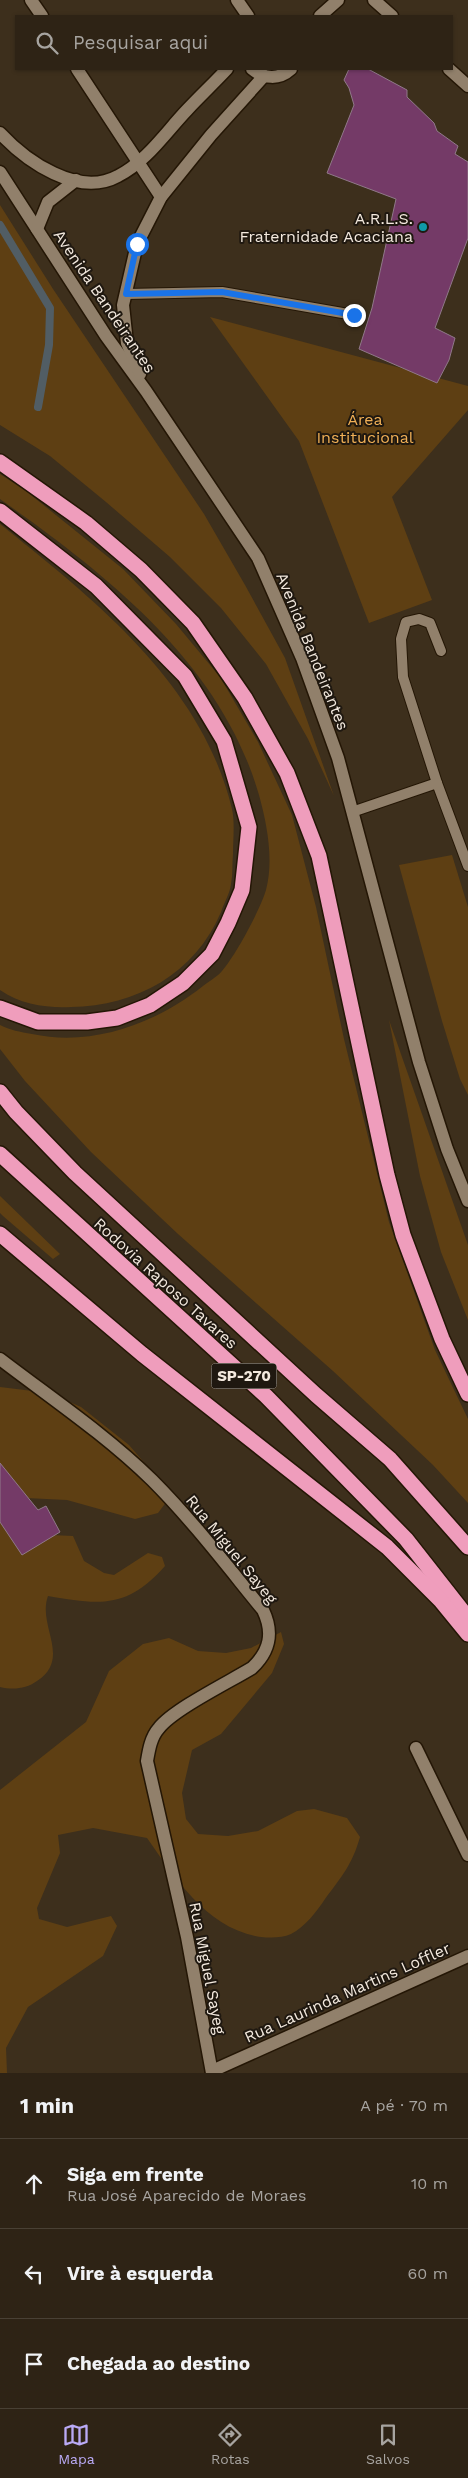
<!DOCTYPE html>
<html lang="pt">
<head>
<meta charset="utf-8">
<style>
	:root { --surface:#2e2315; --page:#3a2f22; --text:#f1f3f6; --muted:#a7a4a0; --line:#494034; --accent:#baaaf6 }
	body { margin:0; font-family:"Work Sans",sans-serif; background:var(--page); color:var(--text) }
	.stop { position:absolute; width:15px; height:15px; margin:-11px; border:4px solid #1a73e8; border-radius:50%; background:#fff }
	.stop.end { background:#1a73e8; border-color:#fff; box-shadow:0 1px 5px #0008 }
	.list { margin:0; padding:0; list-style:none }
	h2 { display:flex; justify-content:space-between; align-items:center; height:65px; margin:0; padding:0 20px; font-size:21px }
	h2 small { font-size:16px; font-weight:400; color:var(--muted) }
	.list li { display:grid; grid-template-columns:32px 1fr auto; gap:15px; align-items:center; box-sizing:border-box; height:90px; padding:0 20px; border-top:1px solid var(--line) }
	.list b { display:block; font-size:19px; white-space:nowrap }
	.list p { margin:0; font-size:16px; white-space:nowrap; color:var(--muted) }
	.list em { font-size:16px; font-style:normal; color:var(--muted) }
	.icon { flex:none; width:28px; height:28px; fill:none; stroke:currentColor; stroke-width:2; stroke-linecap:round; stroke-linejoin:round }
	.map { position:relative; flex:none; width:468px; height:2073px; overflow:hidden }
	.search { position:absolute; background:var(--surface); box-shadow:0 1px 4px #0004; left:15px; right:15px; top:15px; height:55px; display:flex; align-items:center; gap:12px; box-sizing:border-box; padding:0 18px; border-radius:0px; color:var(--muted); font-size:19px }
	.sheet { height:335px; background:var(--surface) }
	nav { display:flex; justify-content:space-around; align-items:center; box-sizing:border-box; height:70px; border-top:1px solid var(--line); background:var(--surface); font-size:14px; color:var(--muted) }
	nav a { display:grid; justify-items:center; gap:2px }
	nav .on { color:var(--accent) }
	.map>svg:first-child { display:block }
	.green { fill:#5e3f13 }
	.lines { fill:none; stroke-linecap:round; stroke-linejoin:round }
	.stream { stroke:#515d64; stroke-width:8 }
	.building { fill:#743a67; stroke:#907989 }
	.service-casing { stroke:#241605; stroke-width:12 }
	.minor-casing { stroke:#241605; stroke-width:15 }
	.motorway-casing { stroke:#241605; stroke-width:18 }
	.service { stroke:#91806b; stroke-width:10 }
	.minor { stroke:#91806b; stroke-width:12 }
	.motorway { stroke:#ef9dbc; stroke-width:15 }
	.route { stroke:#1a73e8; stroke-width:6 }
	.culture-dot { fill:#0f9aa8; stroke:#1f1810; stroke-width:2 }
	.labels { text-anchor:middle; stroke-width:4; stroke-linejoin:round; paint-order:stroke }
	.shield { fill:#1f1810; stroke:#b3aaa0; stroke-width:1 }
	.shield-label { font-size:15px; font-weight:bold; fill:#f3e9de }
	.poi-label { font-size:16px; fill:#f3e9de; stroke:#1f1810; text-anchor:end }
	.street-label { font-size:16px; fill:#f3e9de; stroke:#1f1810 }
	.park-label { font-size:16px; fill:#f1b056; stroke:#1f1810 }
</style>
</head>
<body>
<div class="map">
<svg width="468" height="2073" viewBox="0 0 468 2073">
	<rect width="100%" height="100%" fill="#3d2f1c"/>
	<!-- green -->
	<g class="green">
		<path d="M 0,205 L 53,289 L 204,514 L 245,585 L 285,658 L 334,796 L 308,739 L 266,664 L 221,608 L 170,557 L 106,502 L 50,456 L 0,425 Z"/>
		<path d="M 210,317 L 468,386 L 468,410 L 392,497 L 432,600 L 369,623 L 299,441 Z"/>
		<path d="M 0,474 L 26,491 L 123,569 L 176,624 L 220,677 L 258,742 L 292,815 L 316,907 L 344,1039 L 389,1222 L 435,1350 L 468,1419 L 468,1503 L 433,1465 L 333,1371 L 178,1234 L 91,1152 L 25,1081 L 0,1049 L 0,1025 C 10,1030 20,1032 32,1034 C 92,1047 155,1024 203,986 C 209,981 217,977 222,971 C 236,955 260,910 266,890 C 274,860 267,824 259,795 C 221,663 107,575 0,499 Z"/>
		<path d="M 0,524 C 95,600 202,684 232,809 C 235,822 233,840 233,854 C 232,864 233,874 231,884 C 230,893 224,903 221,912 C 195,974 136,1006 71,1007 C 47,1008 21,1005 0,990 Z"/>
		<path d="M 452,855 L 468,907 L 468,1095 L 460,1079 L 442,1021 L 399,865 Z"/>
		<path d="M 389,1020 L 468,1245 L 468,1320 L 441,1252 L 420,1176 Z"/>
		<path d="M 0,1196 L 60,1254 L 53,1259 L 3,1216 L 0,1213 Z"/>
		<path d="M 0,1387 L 49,1393 L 81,1407 L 129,1445 L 160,1481 L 167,1501 L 158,1513 L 135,1519 L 67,1500 L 26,1498 L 51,1535 L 73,1536 L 84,1561 L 104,1573 L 114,1575 L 148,1553 L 162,1557 L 165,1566 C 127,1609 100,1605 48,1596 C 37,1626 72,1658 37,1681 C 26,1689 13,1690 0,1687 Z"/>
		<path d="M 281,1632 L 284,1644 L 272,1673 L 221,1734 L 192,1750 L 182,1793 L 186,1819 L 198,1834 L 228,1836 L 258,1831 L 297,1811 L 314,1809 L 347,1818 L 360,1837 C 352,1865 342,1876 325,1899 C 317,1911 305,1927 291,1934 C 282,1938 271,1938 261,1937 C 207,1929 176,1879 147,1838 L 93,1828 L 58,1835 L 60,1853 L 37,1908 L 39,1919 L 67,1927 L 111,1916 L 117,1926 L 103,1956 L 28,2007 L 6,2048 L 7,2073 L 0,2073 L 0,1790 L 86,1722 L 109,1671 L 143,1644 L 169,1638 L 198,1651 L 226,1653 L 251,1648 Z"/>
	</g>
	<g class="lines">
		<!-- stream -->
		<path class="stream" d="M 0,225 L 50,308 L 49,345 L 38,407"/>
	</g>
	<!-- building -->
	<g class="building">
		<path d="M 349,69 L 368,69 L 407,90 L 407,97 L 434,123 L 437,131 L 458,146 L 455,154 L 468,162 L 468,238 L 435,328 L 455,338 L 449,360 L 437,383 L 359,349 L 372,308 L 396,199 L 327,173 L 354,105 L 349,88 L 344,80 Z"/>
		<path d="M 0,1463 L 38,1510 L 46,1506 L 60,1532 L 22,1555 L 0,1522 Z"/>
	</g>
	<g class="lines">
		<defs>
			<g id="service">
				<path d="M 126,294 L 222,292 L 354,315"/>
				<path d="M 441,651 L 430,623 L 419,619 L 406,622 L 401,639 L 403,677 L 437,783 L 468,866"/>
				<path d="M 352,812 L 437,783"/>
			</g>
			<g id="minor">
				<path d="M 31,0 L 42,16"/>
				<path d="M 237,0 L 248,16"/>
				<path d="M 374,0 L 392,16"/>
				<path d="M 320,16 L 338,0"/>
				<path d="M 77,69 L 161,197"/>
				<path d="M 252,69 C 264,79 279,80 291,69"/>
				<path d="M 449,69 L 468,86"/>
				<path d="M 0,133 C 26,161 78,198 118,176 C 146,162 166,132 187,110 C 200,96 214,83 227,69"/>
				<path d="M 0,172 L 106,336 L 146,391 L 258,558 L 302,658 L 338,758 L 419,1062 L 447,1149 L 468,1201"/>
				<path d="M 37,229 L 48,202 L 76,180"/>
				<path d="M 140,374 L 127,343 L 123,305 L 137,244 L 161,197 L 211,135 L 264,76"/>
				<path d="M 0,1359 C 51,1398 106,1435 152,1480 C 192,1520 227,1566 263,1610 C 274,1633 270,1651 252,1668 C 229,1682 174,1709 159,1728 C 151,1737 149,1749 147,1761 L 187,1937 L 212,2073"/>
				<path d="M 416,1748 L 468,1855"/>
				<path d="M 212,2071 L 468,1956"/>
			</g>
			<g id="motorway">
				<path d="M 0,462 L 86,523 L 141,570 L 193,623 L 245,698 L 287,773 L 319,856 L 387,1175 L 403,1235 L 442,1339 L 468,1394"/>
				<path d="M 0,511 L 96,586 L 185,676 L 224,741 L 249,827 L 242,890 L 228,923 L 212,954 L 183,983 L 150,1005 L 117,1018 L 87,1022 L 38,1022 L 0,1008"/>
				<path d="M 0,1092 L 16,1112 L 75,1173 L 316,1395 L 390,1459 L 468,1547"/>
				<path d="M 0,1154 L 266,1396 L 406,1539 L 468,1618"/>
				<path d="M 0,1234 L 142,1354 L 387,1547 L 441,1601 L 468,1634"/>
			</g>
		</defs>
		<!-- service casing -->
		<use href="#service" class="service-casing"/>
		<!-- minor casing -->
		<use href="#minor" class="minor-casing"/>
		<!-- motorway casing -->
		<use href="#motorway" class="motorway-casing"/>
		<!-- service -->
		<use href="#service" class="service"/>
		<!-- minor -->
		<use href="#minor" class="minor"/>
		<!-- motorway -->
		<use href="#motorway" class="motorway"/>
	</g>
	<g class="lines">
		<!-- route -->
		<path class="route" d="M 137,244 L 126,294 L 222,292 L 354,315"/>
	</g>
	<!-- markers -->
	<circle class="culture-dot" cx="423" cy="227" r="5"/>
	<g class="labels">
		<!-- shield labels -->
		<rect class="shield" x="211.5" y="1363.5" width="65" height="25" rx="4"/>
		<g class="shield-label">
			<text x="244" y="1381">SP-270</text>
		</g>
		<!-- poi labels -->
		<g class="poi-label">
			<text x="413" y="224">A.R.L.S.<tspan x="413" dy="18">Fraternidade Acaciana</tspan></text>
		</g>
		<!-- street labels -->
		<g class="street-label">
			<text transform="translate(105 301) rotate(56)" y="6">Avenida Bandeirantes</text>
			<text transform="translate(313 651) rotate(68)" y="6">Avenida Bandeirantes</text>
			<text transform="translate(166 1283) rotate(42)" y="6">Rodovia Raposo Tavares</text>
			<text transform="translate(232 1549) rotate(51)" y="6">Rua Miguel Sayeg</text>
			<text transform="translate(208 1968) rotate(79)" y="6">Rua Miguel Sayeg</text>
			<text transform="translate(347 1992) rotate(-24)" y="6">Rua Laurinda Martins Loffler</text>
		</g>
		<!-- park labels -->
		<g class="park-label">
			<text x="365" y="425">Área<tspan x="365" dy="18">Institucional</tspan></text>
		</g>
	</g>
</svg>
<div class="stop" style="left:137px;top:244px"></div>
<div class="stop end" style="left:354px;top:315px"></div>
<div class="search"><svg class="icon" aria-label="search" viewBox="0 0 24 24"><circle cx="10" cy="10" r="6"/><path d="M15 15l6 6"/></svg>Pesquisar aqui</div>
</div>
<section class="sheet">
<h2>1 min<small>A pé · 70 m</small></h2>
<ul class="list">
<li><svg class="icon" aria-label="ahead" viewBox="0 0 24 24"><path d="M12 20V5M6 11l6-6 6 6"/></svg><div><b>Siga em frente</b><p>Rua José Aparecido de Moraes</p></div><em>10 m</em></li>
<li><svg class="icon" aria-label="left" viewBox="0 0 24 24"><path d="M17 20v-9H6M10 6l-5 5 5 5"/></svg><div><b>Vire à esquerda</b></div><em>60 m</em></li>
<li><svg class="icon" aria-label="arrive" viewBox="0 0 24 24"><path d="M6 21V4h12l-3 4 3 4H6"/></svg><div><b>Chegada ao destino</b></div></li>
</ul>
</section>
<nav>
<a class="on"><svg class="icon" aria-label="map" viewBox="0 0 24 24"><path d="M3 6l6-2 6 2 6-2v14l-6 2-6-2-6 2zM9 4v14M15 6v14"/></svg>Mapa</a>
<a><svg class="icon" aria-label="directions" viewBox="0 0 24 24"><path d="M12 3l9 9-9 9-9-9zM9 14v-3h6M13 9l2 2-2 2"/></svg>Rotas</a>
<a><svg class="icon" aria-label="saved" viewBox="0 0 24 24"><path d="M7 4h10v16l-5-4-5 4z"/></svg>Salvos</a>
</nav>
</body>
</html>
